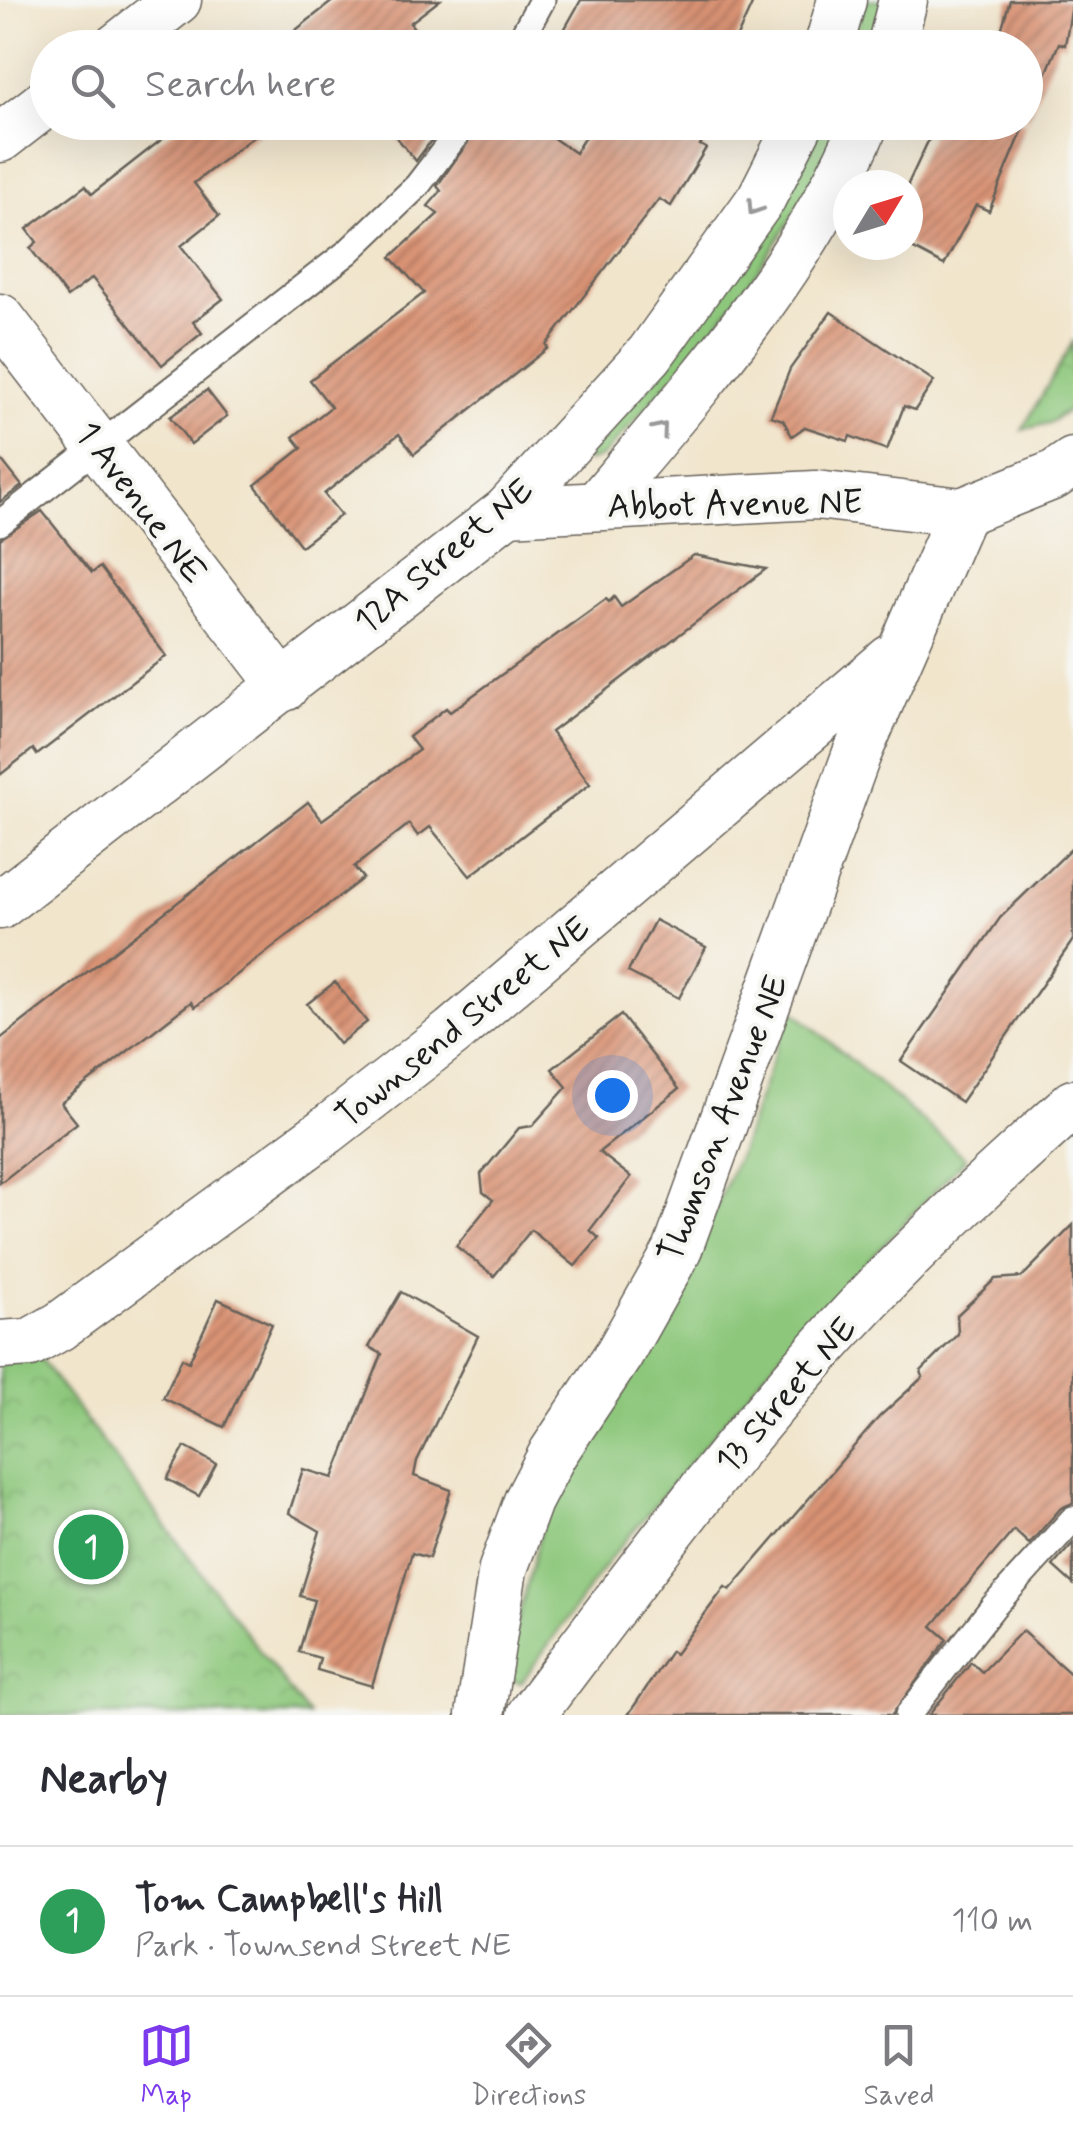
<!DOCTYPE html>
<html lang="en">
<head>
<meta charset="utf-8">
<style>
	:root { --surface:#fff; --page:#f2f2f3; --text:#2b2b33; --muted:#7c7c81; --line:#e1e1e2; --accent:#7c3aed }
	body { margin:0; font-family:Mynerve,sans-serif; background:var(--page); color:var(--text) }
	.compass { position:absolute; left:833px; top:170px; width:90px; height:90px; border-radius:50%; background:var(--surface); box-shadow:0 10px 40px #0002; rotate:52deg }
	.you { position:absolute; left:612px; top:1095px; width:35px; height:35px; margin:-25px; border:8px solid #fff; border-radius:50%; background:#1a73e8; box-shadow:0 0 0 15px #1a73e833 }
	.badge { display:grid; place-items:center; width:65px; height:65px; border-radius:50%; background:var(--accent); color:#fff; font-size:32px; font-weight:700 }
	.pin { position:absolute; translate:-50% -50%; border:5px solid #fff; box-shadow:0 2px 10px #0006 }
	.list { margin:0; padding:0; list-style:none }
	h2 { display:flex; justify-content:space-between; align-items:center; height:130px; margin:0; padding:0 40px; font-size:42px }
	h2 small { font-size:32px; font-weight:400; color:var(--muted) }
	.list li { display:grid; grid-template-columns:65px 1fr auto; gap:30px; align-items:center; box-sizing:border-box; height:150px; padding:0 40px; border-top:2px solid var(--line) }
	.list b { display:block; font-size:38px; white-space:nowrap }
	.list p { margin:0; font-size:32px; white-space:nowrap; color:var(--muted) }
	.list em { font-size:32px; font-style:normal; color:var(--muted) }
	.icon { flex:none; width:55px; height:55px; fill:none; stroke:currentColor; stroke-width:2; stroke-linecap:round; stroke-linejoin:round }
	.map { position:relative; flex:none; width:1073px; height:1715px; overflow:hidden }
	.search { position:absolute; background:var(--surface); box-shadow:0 10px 40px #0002; left:30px; right:30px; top:30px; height:110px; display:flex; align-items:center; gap:25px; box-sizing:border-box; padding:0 35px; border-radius:55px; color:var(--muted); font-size:38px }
	.sheet { height:280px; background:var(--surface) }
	nav { display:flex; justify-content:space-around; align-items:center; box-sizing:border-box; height:140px; border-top:2px solid var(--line); background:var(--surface); font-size:28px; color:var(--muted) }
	nav a { display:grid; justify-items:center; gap:5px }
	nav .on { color:var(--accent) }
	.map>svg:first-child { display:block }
	.grass { fill:#8dc77b; stroke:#54724c; stroke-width:2.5 }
	.park { fill:url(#park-crowns); stroke:#54724c; stroke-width:2.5 }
	.building { fill:url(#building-hatch) }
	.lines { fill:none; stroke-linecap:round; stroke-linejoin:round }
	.lane-casing { stroke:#67625a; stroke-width:29 }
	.street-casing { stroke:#67625a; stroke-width:51 }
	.lane { stroke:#fff; stroke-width:25 }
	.street { stroke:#fff; stroke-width:48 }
	.oneway { stroke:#999 }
	.labels { text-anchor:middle; stroke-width:8; stroke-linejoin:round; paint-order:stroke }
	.street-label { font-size:35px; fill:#1c1c1c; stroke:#f6f6f2 }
</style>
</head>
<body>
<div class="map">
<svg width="1073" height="1715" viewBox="0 0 1073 1715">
	<defs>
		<pattern id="park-crowns" width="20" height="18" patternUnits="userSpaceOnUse" patternTransform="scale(2.5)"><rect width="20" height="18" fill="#8dc77b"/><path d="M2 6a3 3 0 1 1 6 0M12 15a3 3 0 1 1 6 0" fill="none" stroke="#79aa6a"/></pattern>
		<pattern id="building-hatch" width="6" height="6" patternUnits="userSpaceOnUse" patternTransform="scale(2.5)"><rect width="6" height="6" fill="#d99375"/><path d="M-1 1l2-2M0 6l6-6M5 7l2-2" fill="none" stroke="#af775f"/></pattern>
	</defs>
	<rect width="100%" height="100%" fill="#f6f6f2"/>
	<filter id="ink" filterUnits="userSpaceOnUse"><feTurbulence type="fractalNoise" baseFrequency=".01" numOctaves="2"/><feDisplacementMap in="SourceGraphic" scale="20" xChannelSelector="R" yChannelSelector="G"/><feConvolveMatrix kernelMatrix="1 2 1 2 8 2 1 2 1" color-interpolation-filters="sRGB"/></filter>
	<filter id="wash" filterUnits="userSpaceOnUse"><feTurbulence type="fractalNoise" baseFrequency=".0048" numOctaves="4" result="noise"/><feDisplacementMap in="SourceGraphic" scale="40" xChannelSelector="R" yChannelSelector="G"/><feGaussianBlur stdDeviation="2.25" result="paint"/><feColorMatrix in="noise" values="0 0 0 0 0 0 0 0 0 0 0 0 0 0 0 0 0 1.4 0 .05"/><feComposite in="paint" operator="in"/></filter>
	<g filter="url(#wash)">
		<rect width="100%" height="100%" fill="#f1e5cc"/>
		<!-- grass -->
		<g class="grass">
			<path d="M 865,0 L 884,0 L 871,47 L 850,48 Z"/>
			<path d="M 818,123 L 840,123 C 785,253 697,354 602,457 L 587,462 L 584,458 Z"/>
			<path d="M 790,1008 L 966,1158 L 791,1342 L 609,1560 L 521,1683 L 510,1679 L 506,1665 L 543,1523 L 688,1271 L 741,1149 Z"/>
		</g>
		<!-- park -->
		<g class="park">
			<path d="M 1073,342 L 1073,407 L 1049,423 L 1022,430 Z"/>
			<path d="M 30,1343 L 56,1380 L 308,1715 L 0,1715 L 0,1345 Z"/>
		</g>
		<g id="blocks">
			<!-- building -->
			<g class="building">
				<path d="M 334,0 L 440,0 L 410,23 L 429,48 L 273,48 Z"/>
				<path d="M 581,0 L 754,0 L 732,48 L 554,48 Z"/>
				<path d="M 1010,0 L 1073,0 L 1065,45 L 1059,43 L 1026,122 L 1026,48 L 996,48 Z"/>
				<path d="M 184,122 L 272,122 L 194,183 L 219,216 L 181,246 L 223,299 L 193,322 L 202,333 L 162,365 L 92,278 L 67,297 L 30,248 L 37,242 L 27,229 L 85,186 L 92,194 Z"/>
				<path d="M 384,122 L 445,122 L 416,161 Z"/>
				<path d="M 482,122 L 530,122 L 575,153 L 594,122 L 714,122 L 700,145 L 706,148 L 671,206 L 659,199 L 546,345 L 548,348 L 414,454 L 399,434 L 324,494 L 341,515 L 301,546 L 255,485 L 302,448 L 293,437 L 331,407 L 310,380 L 424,293 L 391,257 L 438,214 L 428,206 L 441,191 L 437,186 Z"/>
				<path d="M 937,122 L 1026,122 L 989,211 L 976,205 L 944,265 L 908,246 L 908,184 Z"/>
				<path d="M 831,312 L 934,381 L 915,410 L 904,406 L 887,450 L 850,436 L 848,441 L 805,427 L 792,436 L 783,420 L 771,416 L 790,369 Z"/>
				<path d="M 207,390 L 227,416 L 191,444 L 170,417 Z"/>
				<path d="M 0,458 L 22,486 L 0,502 Z"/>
				<path d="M 42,511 L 92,573 L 100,567 L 166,656 L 37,755 L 33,749 L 0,775 L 0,539 Z"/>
				<path d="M 694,555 L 766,569 L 551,732 L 590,784 L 470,876 L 430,827 L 418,836 L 409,824 L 354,867 L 363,878 L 195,1007 L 191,1002 L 61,1103 L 77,1123 L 0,1183 L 0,1039 L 308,802 L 322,820 L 419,750 L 409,737 L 446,708 L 450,712 L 606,599 L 609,602 L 614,597 L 621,607 Z"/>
				<path d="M 1073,847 L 1073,940 L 961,1102 L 901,1061 L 1000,918 Z"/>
				<path d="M 655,920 L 706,947 L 679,998 L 628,972 Z"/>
				<path d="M 335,982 L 367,1022 L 339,1044 L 307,1004 Z"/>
				<path d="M 621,1015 L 679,1089 L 599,1152 L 631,1177 L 590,1230 L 599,1238 L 575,1266 L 531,1230 L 494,1276 L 456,1246 L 493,1200 L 483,1192 L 481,1174 L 519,1128 L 532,1126 L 567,1087 L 552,1069 Z"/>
				<path d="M 1073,1225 L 1073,1503 L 1061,1508 L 1029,1544 L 1014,1530 L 932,1626 L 947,1639 L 892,1715 L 628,1715 L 671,1651 L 675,1654 L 725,1587 L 730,1590 L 880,1416 L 923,1377 L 921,1371 L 958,1334 L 957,1315 L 995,1279 L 1022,1277 Z"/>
				<path d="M 401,1292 L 478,1336 L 417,1461 L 414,1476 L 451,1490 L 429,1558 L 412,1553 L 372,1686 L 317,1670 L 320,1658 L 299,1652 L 314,1600 L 300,1596 L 320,1531 L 289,1513 L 303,1469 L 333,1478 L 382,1354 L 369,1347 Z"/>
				<path d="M 218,1299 L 272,1324 L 224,1427 L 163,1398 L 182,1358 L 189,1362 Z"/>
				<path d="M 185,1447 L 216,1464 L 199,1496 L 167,1479 Z"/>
				<path d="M 1073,1543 L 1073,1584 L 1053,1566 Z"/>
				<path d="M 1022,1631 L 1073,1676 L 1073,1715 L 929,1715 L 971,1662 L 982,1672 Z"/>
			</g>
		</g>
	</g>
	<g filter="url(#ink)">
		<use href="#blocks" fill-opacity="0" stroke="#67625a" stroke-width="2.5"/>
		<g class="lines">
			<defs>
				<g id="lane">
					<path d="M 516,48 L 542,0"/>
					<path d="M 0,523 L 348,252 L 417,186 L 466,122"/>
					<path d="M 908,1715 L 993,1607 L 1073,1519"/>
				</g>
				<g id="street">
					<path d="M 116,48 L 177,0"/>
					<path d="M 828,48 L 842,0"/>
					<path d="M 891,48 L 903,0"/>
					<path d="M 0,138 L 48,101"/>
					<path d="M 0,318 L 284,687"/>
					<path d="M 599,503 C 698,385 805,267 865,122"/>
					<path d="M 507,511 L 816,495 L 962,512 L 1054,475 L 1073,462"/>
					<path d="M 0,905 L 507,511 L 650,354 L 761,199 L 800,122"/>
					<path d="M 0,1345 L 30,1343 L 60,1326 L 326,1131 L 453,1032 L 891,659"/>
					<path d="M 480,1715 L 503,1569 L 528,1501 L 553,1453 L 619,1354 L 677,1251 L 856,756 L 962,512"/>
					<path d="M 531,1715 C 636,1576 739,1435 859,1308 C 926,1236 1000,1170 1073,1104"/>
				</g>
			</defs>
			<!-- lane casing -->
			<use href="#lane" class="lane-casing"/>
			<!-- street casing -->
			<use href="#street" class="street-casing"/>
			<!-- lane -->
			<use href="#lane" class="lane"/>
			<!-- street -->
			<use href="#street" class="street"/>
		</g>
		<!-- one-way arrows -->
		<defs><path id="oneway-chevron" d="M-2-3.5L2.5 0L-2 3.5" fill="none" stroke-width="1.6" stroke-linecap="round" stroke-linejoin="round" transform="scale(2.5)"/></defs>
		<g class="oneway">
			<use href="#oneway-chevron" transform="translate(754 208) rotate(123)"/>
			<use href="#oneway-chevron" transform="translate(661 429) rotate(-50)"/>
		</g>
	</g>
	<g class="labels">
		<!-- street labels -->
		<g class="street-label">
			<text transform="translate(142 502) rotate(53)" y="12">1 Avenue NE</text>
			<text transform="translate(735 503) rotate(-1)" y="12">Abbot Avenue NE</text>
			<text transform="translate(443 555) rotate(-40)" y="12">12A Street NE</text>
			<text transform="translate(462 1021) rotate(-39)" y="12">Townsend Street NE</text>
			<text transform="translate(722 1118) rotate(-69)" y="12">Thomson Avenue NE</text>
			<text transform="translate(785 1394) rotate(-49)" y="12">13 Street NE</text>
		</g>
	</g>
</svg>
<svg class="compass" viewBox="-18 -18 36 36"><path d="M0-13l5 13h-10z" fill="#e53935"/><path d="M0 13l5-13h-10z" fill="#7c7c81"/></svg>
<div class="you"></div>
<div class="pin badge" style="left:91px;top:1547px;background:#2e9e5b">1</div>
<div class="search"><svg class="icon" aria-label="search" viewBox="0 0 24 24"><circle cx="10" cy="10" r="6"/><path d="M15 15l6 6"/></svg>Search here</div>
</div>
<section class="sheet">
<h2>Nearby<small></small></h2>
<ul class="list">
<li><span class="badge" style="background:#2e9e5b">1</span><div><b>Tom Campbell's Hill</b><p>Park · Townsend Street NE</p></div><em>110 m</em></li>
</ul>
</section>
<nav>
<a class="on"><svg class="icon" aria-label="map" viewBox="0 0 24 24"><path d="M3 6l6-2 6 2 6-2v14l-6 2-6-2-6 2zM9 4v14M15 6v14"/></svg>Map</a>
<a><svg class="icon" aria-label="directions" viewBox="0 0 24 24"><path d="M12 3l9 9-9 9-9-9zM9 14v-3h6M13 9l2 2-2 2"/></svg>Directions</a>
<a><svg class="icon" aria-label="saved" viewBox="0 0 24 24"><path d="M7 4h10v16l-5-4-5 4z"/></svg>Saved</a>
</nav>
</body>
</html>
